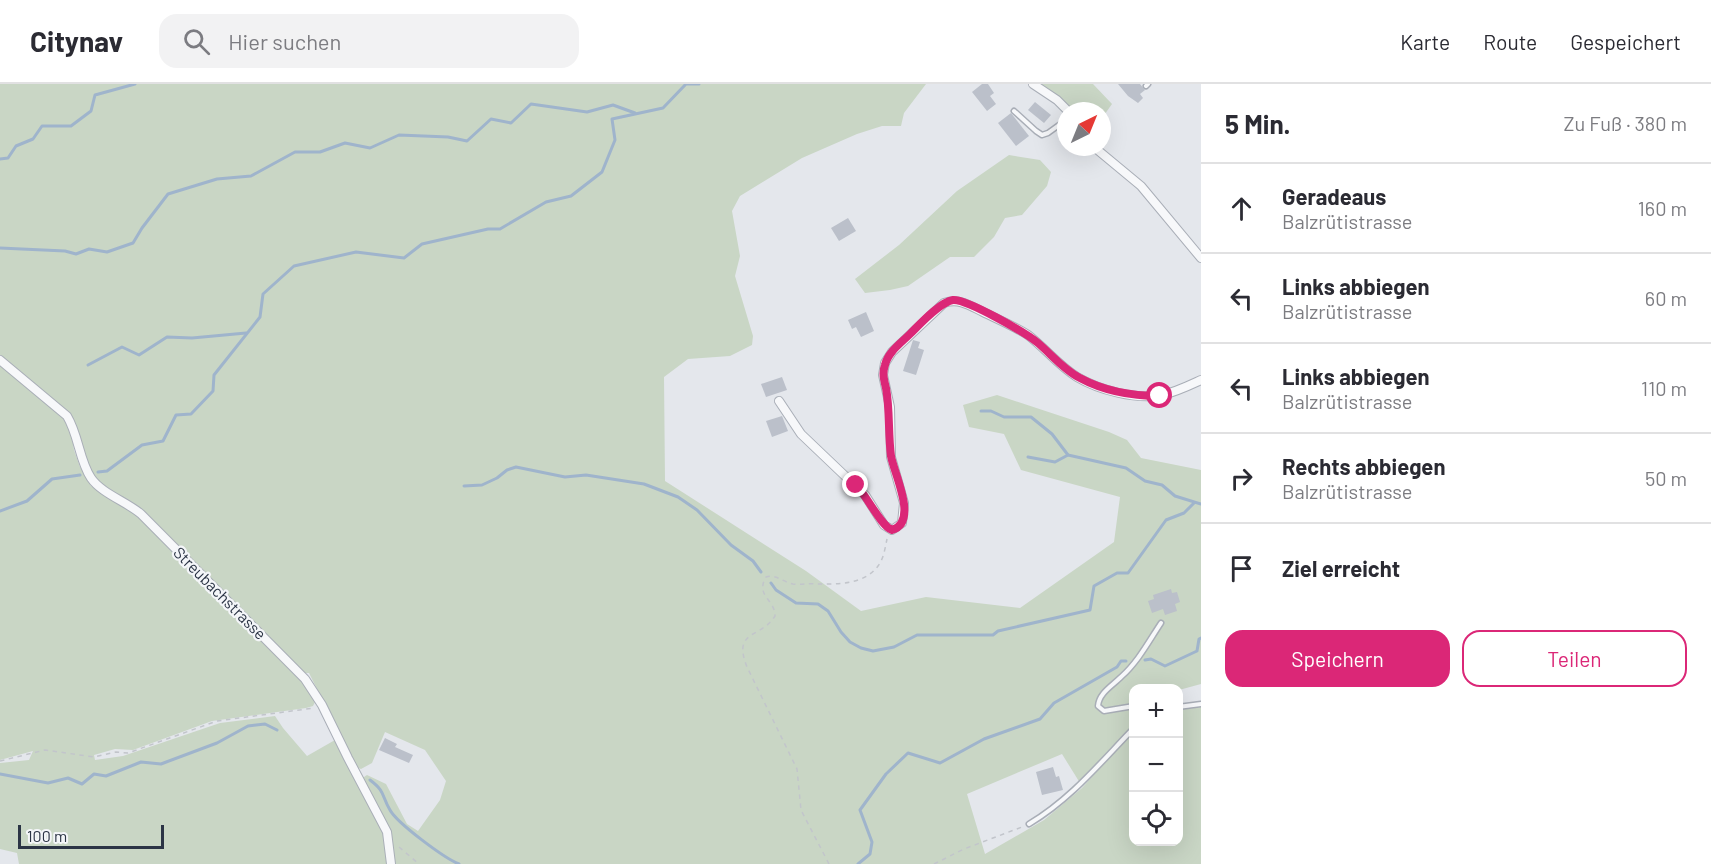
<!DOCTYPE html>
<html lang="de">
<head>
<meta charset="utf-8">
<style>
	:root { --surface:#fff; --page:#f2f2f3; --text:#2b2b33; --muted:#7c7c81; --line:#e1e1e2; --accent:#db2777 }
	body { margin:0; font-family:Barlow,sans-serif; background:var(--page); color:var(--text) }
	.controls { position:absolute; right:18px; bottom:18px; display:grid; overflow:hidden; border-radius:12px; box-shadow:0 6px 24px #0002 }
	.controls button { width:54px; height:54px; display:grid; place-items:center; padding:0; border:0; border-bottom:2px solid var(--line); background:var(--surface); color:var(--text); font:30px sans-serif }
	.compass { position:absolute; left:1057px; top:18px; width:54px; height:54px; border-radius:50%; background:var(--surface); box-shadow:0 6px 24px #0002; rotate:43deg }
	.scale { position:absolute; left:18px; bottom:15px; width:146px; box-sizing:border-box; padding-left:6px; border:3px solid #2b3445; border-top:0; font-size:16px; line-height:21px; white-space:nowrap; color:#2b3445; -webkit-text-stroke:4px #f4f6f9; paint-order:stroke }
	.stop { position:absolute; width:18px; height:18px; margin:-14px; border:4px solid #db2777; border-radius:50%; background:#fff }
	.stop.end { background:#db2777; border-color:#fff; box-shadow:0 2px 6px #0008 }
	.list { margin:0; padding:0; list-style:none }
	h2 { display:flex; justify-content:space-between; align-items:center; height:78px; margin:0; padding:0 24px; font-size:26px }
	h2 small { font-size:20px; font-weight:400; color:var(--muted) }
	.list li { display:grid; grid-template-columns:39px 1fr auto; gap:18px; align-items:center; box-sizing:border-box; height:90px; padding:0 24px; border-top:2px solid var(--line) }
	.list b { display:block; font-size:22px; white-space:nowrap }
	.list p { margin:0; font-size:20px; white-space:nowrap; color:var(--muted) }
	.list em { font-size:20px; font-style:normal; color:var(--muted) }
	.actions { display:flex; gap:12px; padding:18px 24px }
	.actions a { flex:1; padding:14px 0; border:2px solid var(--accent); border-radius:18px; text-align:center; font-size:21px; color:var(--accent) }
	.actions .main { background:var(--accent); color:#fff }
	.icon { flex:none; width:33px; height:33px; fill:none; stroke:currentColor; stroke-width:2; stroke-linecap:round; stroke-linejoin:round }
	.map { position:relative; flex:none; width:1201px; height:780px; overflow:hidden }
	header { display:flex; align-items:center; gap:36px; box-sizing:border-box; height:84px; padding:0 30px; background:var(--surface); border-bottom:2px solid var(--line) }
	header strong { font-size:28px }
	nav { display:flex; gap:33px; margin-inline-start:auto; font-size:21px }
	.search { width:420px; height:54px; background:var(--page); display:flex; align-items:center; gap:15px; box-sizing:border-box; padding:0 21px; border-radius:18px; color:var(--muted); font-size:22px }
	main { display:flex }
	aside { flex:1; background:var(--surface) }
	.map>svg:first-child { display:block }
	.green { fill:#c9d6c5 }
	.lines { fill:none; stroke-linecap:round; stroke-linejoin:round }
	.stream { stroke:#9fb4cc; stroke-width:3 }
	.building { fill:#bbc0ca }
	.service-casing { stroke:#a9aeb7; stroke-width:7 }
	.minor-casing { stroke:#a9aeb7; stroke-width:10 }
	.path { stroke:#c2c5cb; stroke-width:1.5; stroke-dasharray:4.5 4.5; stroke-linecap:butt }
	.service { stroke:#f7f8fa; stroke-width:4 }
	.minor { stroke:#f7f8fa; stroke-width:8 }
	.route { stroke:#db2777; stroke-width:8 }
	.labels { text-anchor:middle; stroke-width:4.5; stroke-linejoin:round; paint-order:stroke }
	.street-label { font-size:16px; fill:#2b3445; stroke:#f4f6f9 }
</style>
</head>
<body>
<header>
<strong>Citynav</strong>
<div class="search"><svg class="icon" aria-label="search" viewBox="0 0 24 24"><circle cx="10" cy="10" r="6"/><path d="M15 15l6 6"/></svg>Hier suchen</div>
<nav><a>Karte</a><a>Route</a><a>Gespeichert</a></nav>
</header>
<main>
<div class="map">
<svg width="1201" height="780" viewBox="0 0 1201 780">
	<rect width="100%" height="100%" fill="#e4e7ec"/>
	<!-- green -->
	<g class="green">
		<path d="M 0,0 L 926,0 L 904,29 L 901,42 L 882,42 L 857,50 L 802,74 L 740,112 L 732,127 L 740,172 L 735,192 L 753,252 L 752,261 L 730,272 L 688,275 L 664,293 L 665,397 L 806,487 L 861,527 L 926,513 L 1020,524 L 1114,458 L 1120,413 L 1021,386 L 1004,350 L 969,343 L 963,321 L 997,311 L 1109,348 L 1127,356 L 1141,374 L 1201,386 L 1201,600 L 1179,606 L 1178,604 L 1134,604 L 1133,619 L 1122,623 L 1121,626 L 1133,624 L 1133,641 L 1080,699 L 1062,670 L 967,710 L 985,770 L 1044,736 L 1082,704 L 1133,647 L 1134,758 L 1178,758 L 1179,626 L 1201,623 L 1201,780 L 19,780 L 17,769 L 0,765 L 0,679 L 29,676 L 33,667 L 0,676 L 0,278 L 64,334 L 71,346 L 74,366 L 80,383 L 91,402 L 127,420 L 273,564 L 307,603 L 315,618 L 313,622 L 306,624 L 212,637 L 133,666 L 115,665 L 94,671 L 95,676 L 123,672 L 220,639 L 275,632 L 283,644 L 307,672 L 335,656 L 358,697 L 367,691 L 386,700 L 407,740 L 418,747 L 440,716 L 446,697 L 425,666 L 385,648 L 372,679 L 361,685 L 356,683 L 309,589 L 303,589 L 144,428 L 127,415 L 103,403 L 92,390 L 77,345 L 40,306 L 0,272 Z"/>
		<path d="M 1037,0 L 1093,0 L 1112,20 L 1102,34 L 1102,27 L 1071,27 L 1063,17 Z"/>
		<path d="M 1009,71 L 1040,76 L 1051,88 L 1047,102 L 1022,131 L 1005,134 L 994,153 L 974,173 L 950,173 L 908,202 L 890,206 L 865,209 L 855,195 L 899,161 L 957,107 Z"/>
	</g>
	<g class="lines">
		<!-- stream -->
		<g class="stream">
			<path d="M 0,75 L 8,74 L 16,62 L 33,55 L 42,42 L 71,42 L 91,27 L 95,11 L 135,0"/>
			<path d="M 0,164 L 65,167 L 76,170 L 89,165 L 107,168 L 133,159 L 142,144 L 168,110 L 217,95 L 251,92 L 295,68 L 320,68 L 345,59 L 370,64 L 399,51 L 448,53 L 467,57 L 491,35 L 511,39 L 531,20 L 587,28 L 613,21 L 635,29"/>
			<path d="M 88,281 L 122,263 L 139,271 L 167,253 L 192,254 L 246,249"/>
			<path d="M 981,327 L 991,327 L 1004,333 L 1031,333 L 1052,350 L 1068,371 L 1126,384 L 1145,397 L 1162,401 L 1175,412 L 1201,420"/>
			<path d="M 1028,373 L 1055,378 L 1068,371"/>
			<path d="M 98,388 L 107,387 L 142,361 L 163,357 L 176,331 L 191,330 L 213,307 L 214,291 L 260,233 L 263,210 L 294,182 L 356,168 L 404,174 L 422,160 L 488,145 L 500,145 L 546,118 L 571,112 L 602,88 L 615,56 L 612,35 L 663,24 L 686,0 L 699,0"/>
			<path d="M 464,402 L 482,401 L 497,394 L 507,386 L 516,383 L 565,393 L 586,391 L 644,400 L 678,413 L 697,426 L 731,461 L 753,477 L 761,488"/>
			<path d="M 0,427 L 27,417 L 52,395 L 80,391"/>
			<path d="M 771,499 L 776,506 L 796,519 L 818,520 L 828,527 L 841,548 L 850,558 L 861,564 L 873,567 L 894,563 L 917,551 L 993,551 L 998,547 L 1090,526 L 1094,502 L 1117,489 L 1128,489 L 1166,436 L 1184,429 L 1194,419"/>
			<path d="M 1145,576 L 1151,575 L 1165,582 L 1197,567 L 1199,555 L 1201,554"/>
			<path d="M 0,690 L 48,699 L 68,694 L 82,700 L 94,690 L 106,692 L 141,678 L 161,680 L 217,659 L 248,642 L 265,640 L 277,646"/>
			<path d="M 370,696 C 386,708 381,711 390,726 C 397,739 444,774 459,780"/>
			<path d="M 858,780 L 870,770 L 872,758 L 860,726 L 886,690 L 908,669 L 940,679 L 984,655 L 1040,635 L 1054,619 L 1117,583 L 1121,577 L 1126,577"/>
		</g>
	</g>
	<!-- building -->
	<g class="building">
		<path d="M 982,0 L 988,0 L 994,9 L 990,12 L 996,20 L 987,27 L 972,8 Z"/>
		<path d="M 1118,0 L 1140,0 L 1145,6 L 1140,10 L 1143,14 L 1138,19 L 1128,12 Z"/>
		<path d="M 1035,18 L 1051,31 L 1044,39 L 1028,26 Z"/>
		<path d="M 1011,29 L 1029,52 L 1016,62 L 998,39 Z"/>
		<path d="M 848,134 L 856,147 L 839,157 L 831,144 Z"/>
		<path d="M 866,228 L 874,247 L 861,253 L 856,243 L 852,245 L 848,236 Z"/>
		<path d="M 913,256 L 920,258 L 918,264 L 924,266 L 916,291 L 903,287 Z"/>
		<path d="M 782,293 L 787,306 L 766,313 L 761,300 Z"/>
		<path d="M 782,332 L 788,347 L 772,353 L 766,337 Z"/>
		<path d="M 1171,505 L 1172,509 L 1177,508 L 1180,518 L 1175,520 L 1177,527 L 1165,531 L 1163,525 L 1152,529 L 1148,517 L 1154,515 L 1153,511 Z"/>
		<path d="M 385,654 L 397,660 L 395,663 L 413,671 L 409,679 L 379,666 Z"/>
		<path d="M 1053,683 L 1056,693 L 1059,692 L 1063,706 L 1042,711 L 1036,688 Z"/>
	</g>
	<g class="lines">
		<defs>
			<g id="service">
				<path d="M 1146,2 L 1148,0"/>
				<path d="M 1014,27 L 1036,47 L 1042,51 L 1048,49 L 1066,36"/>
				<path d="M 1134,622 L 1104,627 L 1098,622 C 1099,609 1112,602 1121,593 C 1138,578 1149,557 1161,539"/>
				<path d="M 1178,623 L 1201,620"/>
				<path d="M 1029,740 C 1071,715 1100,679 1134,644"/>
			</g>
			<g id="minor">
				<path d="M 1033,0 L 1057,16 L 1068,27"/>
				<path d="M 1094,63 L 1141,102 L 1201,174"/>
				<path d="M 0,276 L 67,332 C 79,352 79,376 91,394 C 101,409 127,418 141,430 L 305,595 L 322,621 L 348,674 L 387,748 L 391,780"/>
				<path d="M 779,317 L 801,350 L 865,411 L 884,441 L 892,446 L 902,439 L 904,419 L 891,373 L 890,323 L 883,291 L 885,279 L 892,268 L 944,219 C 959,214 969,221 983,228 C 997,235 1014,242 1028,251 C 1045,264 1059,282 1077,293 C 1099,306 1136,316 1162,311 C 1176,308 1188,302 1201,296"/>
			</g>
		</defs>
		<!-- service casing -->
		<use href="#service" class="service-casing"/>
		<!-- minor casing -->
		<use href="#minor" class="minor-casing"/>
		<!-- path -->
		<g class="path">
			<path d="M 0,677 L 45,666 L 94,673 L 116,668 L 128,669 L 217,637 L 314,624"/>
			<path d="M 399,763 L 419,780"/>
			<path d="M 829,780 L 801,726 L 797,685 L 747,583 C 732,545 761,555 775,532 C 775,515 755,512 766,493 C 776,490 783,498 793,500 C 801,501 808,499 816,500 C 837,500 864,501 878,482 C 884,474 885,464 887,455"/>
			<path d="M 934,780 L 964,765 L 1022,743"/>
		</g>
		<!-- service -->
		<use href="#service" class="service"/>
		<!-- minor -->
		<use href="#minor" class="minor"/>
	</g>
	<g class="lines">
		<!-- route -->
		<path class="route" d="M 856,401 C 867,412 881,442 892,446 C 919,438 894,390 891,372 C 888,349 890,326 886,304 C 884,296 882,289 885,281 C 888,268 901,259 910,250 C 920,240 940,218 953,216 C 967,215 1026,249 1038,259 C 1052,271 1064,286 1080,294 C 1104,307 1132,312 1160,312"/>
	</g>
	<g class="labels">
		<!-- street labels -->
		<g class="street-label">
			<text transform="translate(220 509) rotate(45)" y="6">Streubachstrasse</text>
		</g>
	</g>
</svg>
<div class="controls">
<button>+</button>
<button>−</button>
<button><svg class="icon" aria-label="locate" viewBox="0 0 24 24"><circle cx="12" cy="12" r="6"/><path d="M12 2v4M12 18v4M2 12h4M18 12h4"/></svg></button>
</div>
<svg class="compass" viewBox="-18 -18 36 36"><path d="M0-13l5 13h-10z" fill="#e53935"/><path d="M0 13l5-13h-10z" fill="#7c7c81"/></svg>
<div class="scale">100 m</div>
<div class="stop" style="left:1160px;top:312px"></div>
<div class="stop end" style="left:856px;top:401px"></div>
</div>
<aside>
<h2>5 Min.<small>Zu Fuß · 380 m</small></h2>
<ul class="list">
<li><svg class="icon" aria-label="ahead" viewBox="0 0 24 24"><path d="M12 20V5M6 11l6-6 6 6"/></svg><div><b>Geradeaus</b><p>Balzrütistrasse</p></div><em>160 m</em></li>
<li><svg class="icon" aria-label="left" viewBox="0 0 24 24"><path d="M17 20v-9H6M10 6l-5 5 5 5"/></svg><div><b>Links abbiegen</b><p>Balzrütistrasse</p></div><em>60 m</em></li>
<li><svg class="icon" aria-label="left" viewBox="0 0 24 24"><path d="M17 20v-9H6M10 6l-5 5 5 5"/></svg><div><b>Links abbiegen</b><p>Balzrütistrasse</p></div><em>110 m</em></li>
<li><svg class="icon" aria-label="right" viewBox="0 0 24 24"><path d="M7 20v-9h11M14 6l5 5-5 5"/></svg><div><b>Rechts abbiegen</b><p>Balzrütistrasse</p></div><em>50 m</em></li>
<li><svg class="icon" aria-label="arrive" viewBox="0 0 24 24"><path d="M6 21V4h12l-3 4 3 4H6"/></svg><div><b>Ziel erreicht</b></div></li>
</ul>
<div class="actions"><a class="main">Speichern</a><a>Teilen</a></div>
</aside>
</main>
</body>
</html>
